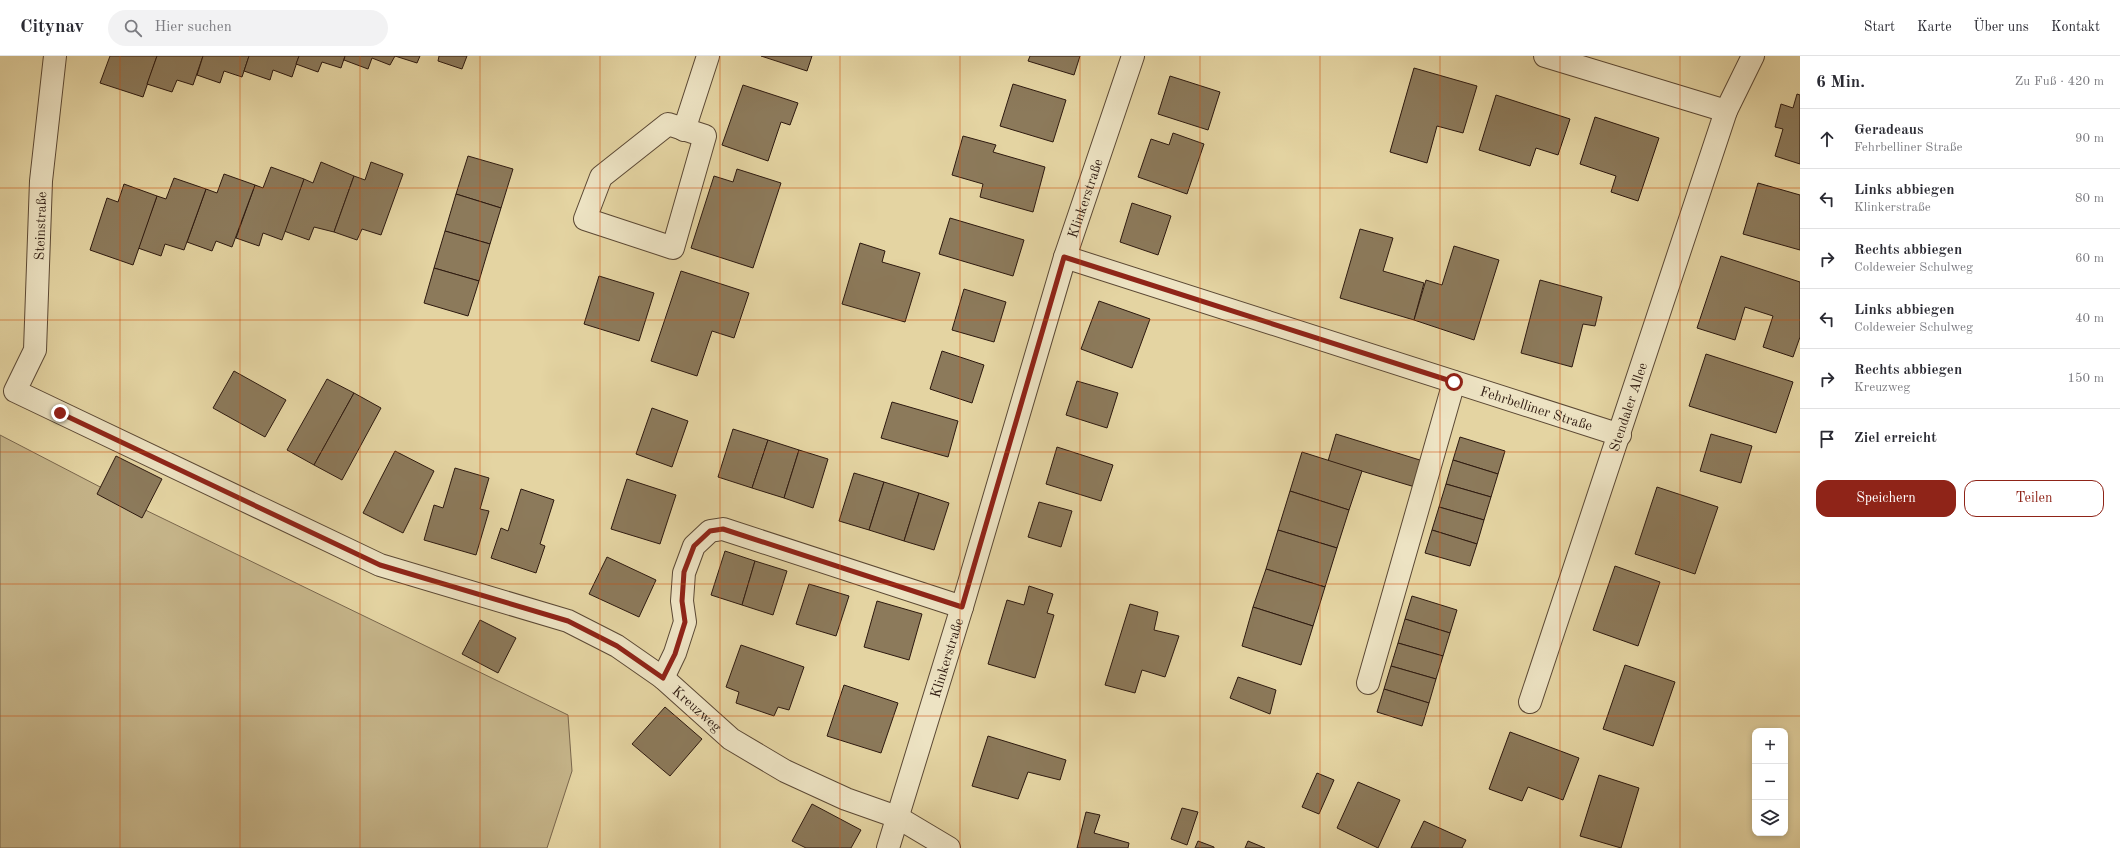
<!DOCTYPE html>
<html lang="de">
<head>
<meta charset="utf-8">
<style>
	:root { --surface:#fff; --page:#f2f2f3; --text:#2b2b33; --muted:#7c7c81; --line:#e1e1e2; --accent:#8f2418 }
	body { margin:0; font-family:"Old Standard TT",serif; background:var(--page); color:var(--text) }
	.controls { position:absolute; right:12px; bottom:12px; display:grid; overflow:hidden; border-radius:8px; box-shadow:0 2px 6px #0003 }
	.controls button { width:36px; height:36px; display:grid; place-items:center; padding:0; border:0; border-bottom:1px solid var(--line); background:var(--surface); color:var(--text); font:20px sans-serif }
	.stop { position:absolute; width:12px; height:12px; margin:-9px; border:3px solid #8f2418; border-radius:50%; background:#fff }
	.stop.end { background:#8f2418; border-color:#fff; box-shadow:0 1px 4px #0008 }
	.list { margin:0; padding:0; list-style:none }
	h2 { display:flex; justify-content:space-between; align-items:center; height:52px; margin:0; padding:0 16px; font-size:17px }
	h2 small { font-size:13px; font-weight:400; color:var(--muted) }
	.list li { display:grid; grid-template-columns:26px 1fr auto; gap:12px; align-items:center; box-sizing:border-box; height:60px; padding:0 16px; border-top:1px solid var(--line) }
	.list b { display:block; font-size:15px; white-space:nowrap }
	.list p { margin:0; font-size:13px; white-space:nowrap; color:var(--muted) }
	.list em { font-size:13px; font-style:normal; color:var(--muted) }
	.actions { display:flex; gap:8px; padding:12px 16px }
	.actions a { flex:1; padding:9px 0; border:1px solid var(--accent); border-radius:12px; text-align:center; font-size:14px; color:var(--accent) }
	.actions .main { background:var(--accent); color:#fff }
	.icon { flex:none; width:22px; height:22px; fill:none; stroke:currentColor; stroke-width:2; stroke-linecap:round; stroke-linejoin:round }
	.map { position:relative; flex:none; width:1800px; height:792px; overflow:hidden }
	header { display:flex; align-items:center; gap:24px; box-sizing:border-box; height:56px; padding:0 20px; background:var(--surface); border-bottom:1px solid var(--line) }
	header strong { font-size:19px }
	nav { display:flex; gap:22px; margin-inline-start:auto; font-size:14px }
	.search { width:280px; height:36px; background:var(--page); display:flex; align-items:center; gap:10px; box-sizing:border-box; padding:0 14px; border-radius:22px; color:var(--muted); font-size:15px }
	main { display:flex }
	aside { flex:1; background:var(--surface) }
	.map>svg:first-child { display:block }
	.green { fill:#c5b489; stroke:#79664c }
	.building { fill:#8c7a5b; stroke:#2d190f }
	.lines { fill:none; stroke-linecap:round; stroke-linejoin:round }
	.minor-casing { stroke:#5b4834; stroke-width:24 }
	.minor { stroke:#ede3c3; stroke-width:22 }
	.route { stroke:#8f2418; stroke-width:5 }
	.grid { fill:none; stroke:#cc4f0c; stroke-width:1; stroke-opacity:0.55 }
	.labels { text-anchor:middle; stroke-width:3; stroke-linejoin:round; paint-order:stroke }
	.street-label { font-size:14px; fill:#2d190f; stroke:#ede3c3 }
</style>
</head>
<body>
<header>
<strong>Citynav</strong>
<div class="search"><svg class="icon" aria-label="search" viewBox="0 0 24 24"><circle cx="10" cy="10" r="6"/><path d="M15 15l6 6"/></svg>Hier suchen</div>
<nav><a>Start</a><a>Karte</a><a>Über uns</a><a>Kontakt</a></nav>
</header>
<main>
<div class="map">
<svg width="1800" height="792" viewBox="0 0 1800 792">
	<rect width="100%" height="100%" fill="#e4d4a2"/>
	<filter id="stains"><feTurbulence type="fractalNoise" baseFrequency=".005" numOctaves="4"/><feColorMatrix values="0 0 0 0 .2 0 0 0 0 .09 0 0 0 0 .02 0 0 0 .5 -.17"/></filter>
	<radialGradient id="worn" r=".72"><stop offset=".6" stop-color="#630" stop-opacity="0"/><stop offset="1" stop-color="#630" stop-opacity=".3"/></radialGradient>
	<!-- green -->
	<path class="green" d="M 0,379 L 133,448 L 568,659 L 572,715 L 547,792 L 0,792 Z"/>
	<!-- building -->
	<g class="building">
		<path d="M 110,0 L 157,0 L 143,41 L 100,27 Z"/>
		<path d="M 157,0 L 203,0 L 193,29 L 177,24 L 172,36 L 147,28 Z"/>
		<path d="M 203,0 L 249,0 L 242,21 L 224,15 L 220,27 L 197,19 Z"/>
		<path d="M 249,0 L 299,0 L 292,21 L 273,14 L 270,24 L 244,15 Z"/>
		<path d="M 299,0 L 345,0 L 341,12 L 322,6 L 318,16 L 296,8 Z"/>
		<path d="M 345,0 L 395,0 L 390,9 L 372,2 L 368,13 L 344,4 Z"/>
		<path d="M 395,0 L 420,0 L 417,7 Z"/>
		<path d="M 439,0 L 467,0 L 462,13 L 438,5 Z"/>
		<path d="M 761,0 L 812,0 L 807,15 Z"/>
		<path d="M 1030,0 L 1080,0 L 1074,19 L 1028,5 Z"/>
		<path d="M 1414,12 L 1477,30 L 1463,77 L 1437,70 L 1427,107 L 1390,96 Z"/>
		<path d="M 1170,20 L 1220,36 L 1208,74 L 1158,58 Z"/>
		<path d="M 1013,28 L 1066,44 L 1053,86 L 1000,70 Z"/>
		<path d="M 743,29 L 798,47 L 790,69 L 781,66 L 768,105 L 722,89 Z"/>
		<path d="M 1797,38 L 1800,39 L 1800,108 L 1775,100 L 1783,73 L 1775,71 L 1781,48 L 1793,52 Z"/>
		<path d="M 1496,39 L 1570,63 L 1558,99 L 1536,92 L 1530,110 L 1479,94 Z"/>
		<path d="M 1595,61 L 1659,82 L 1638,145 L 1611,136 L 1616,120 L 1580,108 Z"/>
		<path d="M 1173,77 L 1204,88 L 1187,138 L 1138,121 L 1151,83 L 1169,89 Z"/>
		<path d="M 963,80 L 996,89 L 993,96 L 1045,111 L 1033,156 L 980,141 L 983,128 L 952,119 Z"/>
		<path d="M 468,100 L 513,113 L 501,152 L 456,138 Z"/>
		<path d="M 321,106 L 354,120 L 334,176 L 314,171 L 309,184 L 284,175 L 304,123 L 313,127 Z"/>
		<path d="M 371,106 L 403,118 L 381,179 L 362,173 L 357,184 L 334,176 L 354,120 L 365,124 Z"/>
		<path d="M 271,111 L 304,123 L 282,184 L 263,177 L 259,190 L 236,182 L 255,129 L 263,132 Z"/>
		<path d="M 737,113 L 781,127 L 753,212 L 691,192 L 714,120 L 733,126 Z"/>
		<path d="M 224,118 L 255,129 L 232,191 L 216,185 L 212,195 L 187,186 L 206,133 L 217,137 Z"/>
		<path d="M 174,122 L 206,133 L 184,194 L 165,188 L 161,200 L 138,192 L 157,140 L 166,143 Z"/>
		<path d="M 1758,127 L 1800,139 L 1800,194 L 1743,178 Z"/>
		<path d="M 124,128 L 157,140 L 133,209 L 90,194 L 107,142 L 118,146 Z"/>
		<path d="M 456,138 L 501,152 L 490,188 L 445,175 Z"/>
		<path d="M 1132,147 L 1171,160 L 1158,199 L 1120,186 Z"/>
		<path d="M 950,162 L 1024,184 L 1013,220 L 939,198 Z"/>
		<path d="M 1360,173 L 1393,182 L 1383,215 L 1424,227 L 1414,264 L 1340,242 Z"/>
		<path d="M 445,175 L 490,188 L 479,225 L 434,212 Z"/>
		<path d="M 860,187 L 885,195 L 882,206 L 920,217 L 905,266 L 842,248 Z"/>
		<path d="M 1454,190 L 1499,204 L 1474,284 L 1414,264 L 1426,224 L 1442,229 Z"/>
		<path d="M 1721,200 L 1800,226 L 1800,281 L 1793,301 L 1763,291 L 1773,260 L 1745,251 L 1735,284 L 1697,272 Z"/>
		<path d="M 434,212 L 479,225 L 468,260 L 424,247 Z"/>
		<path d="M 681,215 L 749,237 L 734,282 L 712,275 L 697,320 L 651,305 Z"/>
		<path d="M 599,220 L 654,237 L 639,285 L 584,268 Z"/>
		<path d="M 1540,224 L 1602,241 L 1595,270 L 1583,268 L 1572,311 L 1521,297 Z"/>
		<path d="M 964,233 L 1006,246 L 994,286 L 952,274 Z"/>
		<path d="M 1099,245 L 1150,263 L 1132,312 L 1081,293 Z"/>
		<path d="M 942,295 L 984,309 L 972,347 L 930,333 Z"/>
		<path d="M 1706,298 L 1793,326 L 1776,377 L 1689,350 Z"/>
		<path d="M 234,315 L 286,344 L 265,381 L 213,352 Z"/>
		<path d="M 327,323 L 354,337 L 314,409 L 287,394 Z"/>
		<path d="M 1077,325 L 1118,337 L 1107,372 L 1066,359 Z"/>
		<path d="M 354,337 L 381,352 L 342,424 L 314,409 Z"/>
		<path d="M 892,346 L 958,365 L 948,401 L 881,382 Z"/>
		<path d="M 652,352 L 688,365 L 672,411 L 636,398 Z"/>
		<path d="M 733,373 L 768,384 L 752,432 L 718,421 Z"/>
		<path d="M 1336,378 L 1423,405 L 1415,431 L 1328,405 Z"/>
		<path d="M 1711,378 L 1752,390 L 1741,427 L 1700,415 Z"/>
		<path d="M 1460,381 L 1505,395 L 1498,418 L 1453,404 Z"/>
		<path d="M 768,384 L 799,394 L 784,442 L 752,432 Z"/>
		<path d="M 1057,391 L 1113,409 L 1101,445 L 1046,428 Z"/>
		<path d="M 799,394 L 828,403 L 813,452 L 784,442 Z"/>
		<path d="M 395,395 L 434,415 L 403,477 L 363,457 Z"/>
		<path d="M 1302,396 L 1362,415 L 1349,454 L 1290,435 Z"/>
		<path d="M 116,400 L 162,423 L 142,462 L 97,438 Z"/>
		<path d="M 1453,404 L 1498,418 L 1491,441 L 1446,428 Z"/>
		<path d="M 455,412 L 489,422 L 480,453 L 489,455 L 476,499 L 424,484 L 434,449 L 443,452 Z"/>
		<path d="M 854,417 L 884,426 L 869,474 L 839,465 Z"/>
		<path d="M 627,423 L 676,439 L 660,488 L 611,473 Z"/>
		<path d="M 884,426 L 919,437 L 904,485 L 869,474 Z"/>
		<path d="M 1446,428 L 1491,441 L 1484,464 L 1439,451 Z"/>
		<path d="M 1657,431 L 1718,451 L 1695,518 L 1635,498 Z"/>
		<path d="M 521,433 L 554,444 L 540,488 L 545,490 L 536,517 L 491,502 L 501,472 L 508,475 Z"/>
		<path d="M 1290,435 L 1349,454 L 1337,492 L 1278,474 Z"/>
		<path d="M 919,437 L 949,447 L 934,494 L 904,485 Z"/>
		<path d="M 1039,446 L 1072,455 L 1061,491 L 1028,481 Z"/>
		<path d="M 1439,451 L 1484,464 L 1477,488 L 1432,474 Z"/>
		<path d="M 1278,474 L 1337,492 L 1325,531 L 1266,513 Z"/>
		<path d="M 1432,474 L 1477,488 L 1470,510 L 1425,497 Z"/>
		<path d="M 725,495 L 755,505 L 742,549 L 711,539 Z"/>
		<path d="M 607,501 L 656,524 L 639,561 L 589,538 Z"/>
		<path d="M 755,505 L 787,515 L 773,559 L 742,549 Z"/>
		<path d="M 1615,510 L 1660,526 L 1638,590 L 1593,574 Z"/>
		<path d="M 1266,513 L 1325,531 L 1313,570 L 1253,551 Z"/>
		<path d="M 809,528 L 849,540 L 836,580 L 796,568 Z"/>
		<path d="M 1029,530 L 1053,538 L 1047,557 L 1054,559 L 1035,622 L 988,608 L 1007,544 L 1024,549 Z"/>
		<path d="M 1412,540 L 1457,554 L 1450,577 L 1405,563 Z"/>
		<path d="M 877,545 L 922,558 L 909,604 L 864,591 Z"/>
		<path d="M 1130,548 L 1158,556 L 1154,574 L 1179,580 L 1165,621 L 1142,614 L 1135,637 L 1105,629 Z"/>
		<path d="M 1253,551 L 1313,570 L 1301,609 L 1242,590 Z"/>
		<path d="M 1405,563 L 1450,577 L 1443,600 L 1398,587 Z"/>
		<path d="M 480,564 L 516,582 L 498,617 L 462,598 Z"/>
		<path d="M 1398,587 L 1443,600 L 1436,623 L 1391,610 Z"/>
		<path d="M 741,589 L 804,611 L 789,654 L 778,651 L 774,660 L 736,647 L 739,636 L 726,631 Z"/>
		<path d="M 1625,609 L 1675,626 L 1653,690 L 1603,673 Z"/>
		<path d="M 1391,610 L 1436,623 L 1429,647 L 1384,633 Z"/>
		<path d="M 1238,621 L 1276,634 L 1270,658 L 1230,642 Z"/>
		<path d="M 844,629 L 898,647 L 881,697 L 827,680 Z"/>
		<path d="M 1384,633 L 1429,647 L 1422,670 L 1377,656 Z"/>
		<path d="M 665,651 L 702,683 L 670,720 L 632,688 Z"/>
		<path d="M 1510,676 L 1579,702 L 1563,744 L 1528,731 L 1522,745 L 1489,733 Z"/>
		<path d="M 988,680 L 1066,704 L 1060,724 L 1028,716 L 1018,743 L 972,730 Z"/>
		<path d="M 1317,717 L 1334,724 L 1319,758 L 1302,751 Z"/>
		<path d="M 1599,719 L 1639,732 L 1621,792 L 1580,780 Z"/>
		<path d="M 1358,726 L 1400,744 L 1378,792 L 1337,772 Z"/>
		<path d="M 812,748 L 861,774 L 851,792 L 806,792 L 792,785 Z"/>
		<path d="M 1182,752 L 1198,756 L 1187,789 L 1171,783 Z"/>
		<path d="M 1086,756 L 1100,759 L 1094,777 L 1129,787 L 1128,792 L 1077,792 Z"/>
		<path d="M 1424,765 L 1466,784 L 1462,792 L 1411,792 Z"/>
		<path d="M 1198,785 L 1214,791 L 1214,792 L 1195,792 Z"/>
		<path d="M 1248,785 L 1265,792 L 1245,792 Z"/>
	</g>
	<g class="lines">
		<defs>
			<g id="minor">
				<path id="s1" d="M 55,0 L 41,125 L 35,294 L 15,335 L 380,509 L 568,565 L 617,590 L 663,622 L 731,683 L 785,715 L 846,743 L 897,761 L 949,792"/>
				<path d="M 1545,0 L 1726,55"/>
				<path d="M 668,68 L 705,80 L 673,192 L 585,163 L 601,121 Z"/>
				<path d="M 684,74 L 708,0"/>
				<path id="s2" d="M 1065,201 L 1620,379"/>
				<path d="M 663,622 L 675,597 L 685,566 L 682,545 L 684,517 L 694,490 L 710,475 L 723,473 L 962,551"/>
				<path d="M 1368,627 L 1454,326"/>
				<path id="s3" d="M 1530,646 L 1726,55 L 1753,0"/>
				<path id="s4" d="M 888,792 L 962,551 L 1065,201 L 1133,0"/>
			</g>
		</defs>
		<!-- minor casing -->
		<use href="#minor" class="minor-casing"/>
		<!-- minor -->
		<use href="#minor" class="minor"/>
	</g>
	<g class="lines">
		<!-- route -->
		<path class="route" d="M 60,357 L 380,509 L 568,565 L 617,590 L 663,622 L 675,598 L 685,566 L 682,545 L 684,516 L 694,490 L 710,475 L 723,473 L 962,551 L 1064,201 L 1454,326"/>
	</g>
	<!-- grid -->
	<path class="grid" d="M 120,0 L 120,792M 240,0 L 240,792M 360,0 L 360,792M 480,0 L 480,792M 600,0 L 600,792M 720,0 L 720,792M 840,0 L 840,792M 960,0 L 960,792M 1080,0 L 1080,792M 1200,0 L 1200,792M 1320,0 L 1320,792M 1440,0 L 1440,792M 1560,0 L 1560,792M 1680,0 L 1680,792M 0,132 L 1800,132M 0,264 L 1800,264M 0,396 L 1800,396M 0,528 L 1800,528M 0,660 L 1800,660"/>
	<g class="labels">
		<!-- street labels -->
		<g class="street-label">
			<text dy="5" stroke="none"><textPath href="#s4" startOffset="679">Klinkerstraße</textPath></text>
			<text transform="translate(40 170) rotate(-88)" y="5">Steinstraße</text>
			<text dy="5" stroke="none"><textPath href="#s3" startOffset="311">Stendaler Allee</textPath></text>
			<text dy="5" stroke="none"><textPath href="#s2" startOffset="495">Fehrbelliner Straße</textPath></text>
			<text dy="5" stroke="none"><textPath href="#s4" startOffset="199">Klinkerstraße</textPath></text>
			<text dy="5" stroke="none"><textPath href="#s1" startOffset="1098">Kreuzweg</textPath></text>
		</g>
	</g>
	<rect width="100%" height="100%" filter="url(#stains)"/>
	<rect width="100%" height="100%" fill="url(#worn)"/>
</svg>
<div class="controls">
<button>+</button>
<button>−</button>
<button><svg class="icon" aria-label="layers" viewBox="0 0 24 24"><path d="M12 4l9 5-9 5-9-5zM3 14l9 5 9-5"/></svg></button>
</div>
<div class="stop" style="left:1454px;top:326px"></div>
<div class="stop end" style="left:60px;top:357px"></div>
</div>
<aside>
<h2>6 Min.<small>Zu Fuß · 420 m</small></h2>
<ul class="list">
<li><svg class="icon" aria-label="ahead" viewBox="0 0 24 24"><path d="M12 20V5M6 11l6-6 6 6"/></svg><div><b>Geradeaus</b><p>Fehrbelliner Straße</p></div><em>90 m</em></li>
<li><svg class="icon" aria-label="left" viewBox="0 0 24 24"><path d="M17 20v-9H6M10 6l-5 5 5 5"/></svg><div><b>Links abbiegen</b><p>Klinkerstraße</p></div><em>80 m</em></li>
<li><svg class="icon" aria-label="right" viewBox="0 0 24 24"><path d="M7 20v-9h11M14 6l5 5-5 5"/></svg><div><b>Rechts abbiegen</b><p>Coldeweier Schulweg</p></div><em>60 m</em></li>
<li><svg class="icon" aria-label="left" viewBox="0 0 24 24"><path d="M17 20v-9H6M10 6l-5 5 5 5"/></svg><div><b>Links abbiegen</b><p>Coldeweier Schulweg</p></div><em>40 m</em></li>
<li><svg class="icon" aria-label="right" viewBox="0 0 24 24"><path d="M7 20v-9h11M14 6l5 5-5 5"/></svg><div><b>Rechts abbiegen</b><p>Kreuzweg</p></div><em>150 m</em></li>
<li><svg class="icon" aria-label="arrive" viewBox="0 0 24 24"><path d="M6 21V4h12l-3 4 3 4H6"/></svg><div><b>Ziel erreicht</b></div></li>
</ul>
<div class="actions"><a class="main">Speichern</a><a>Teilen</a></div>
</aside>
</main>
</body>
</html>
